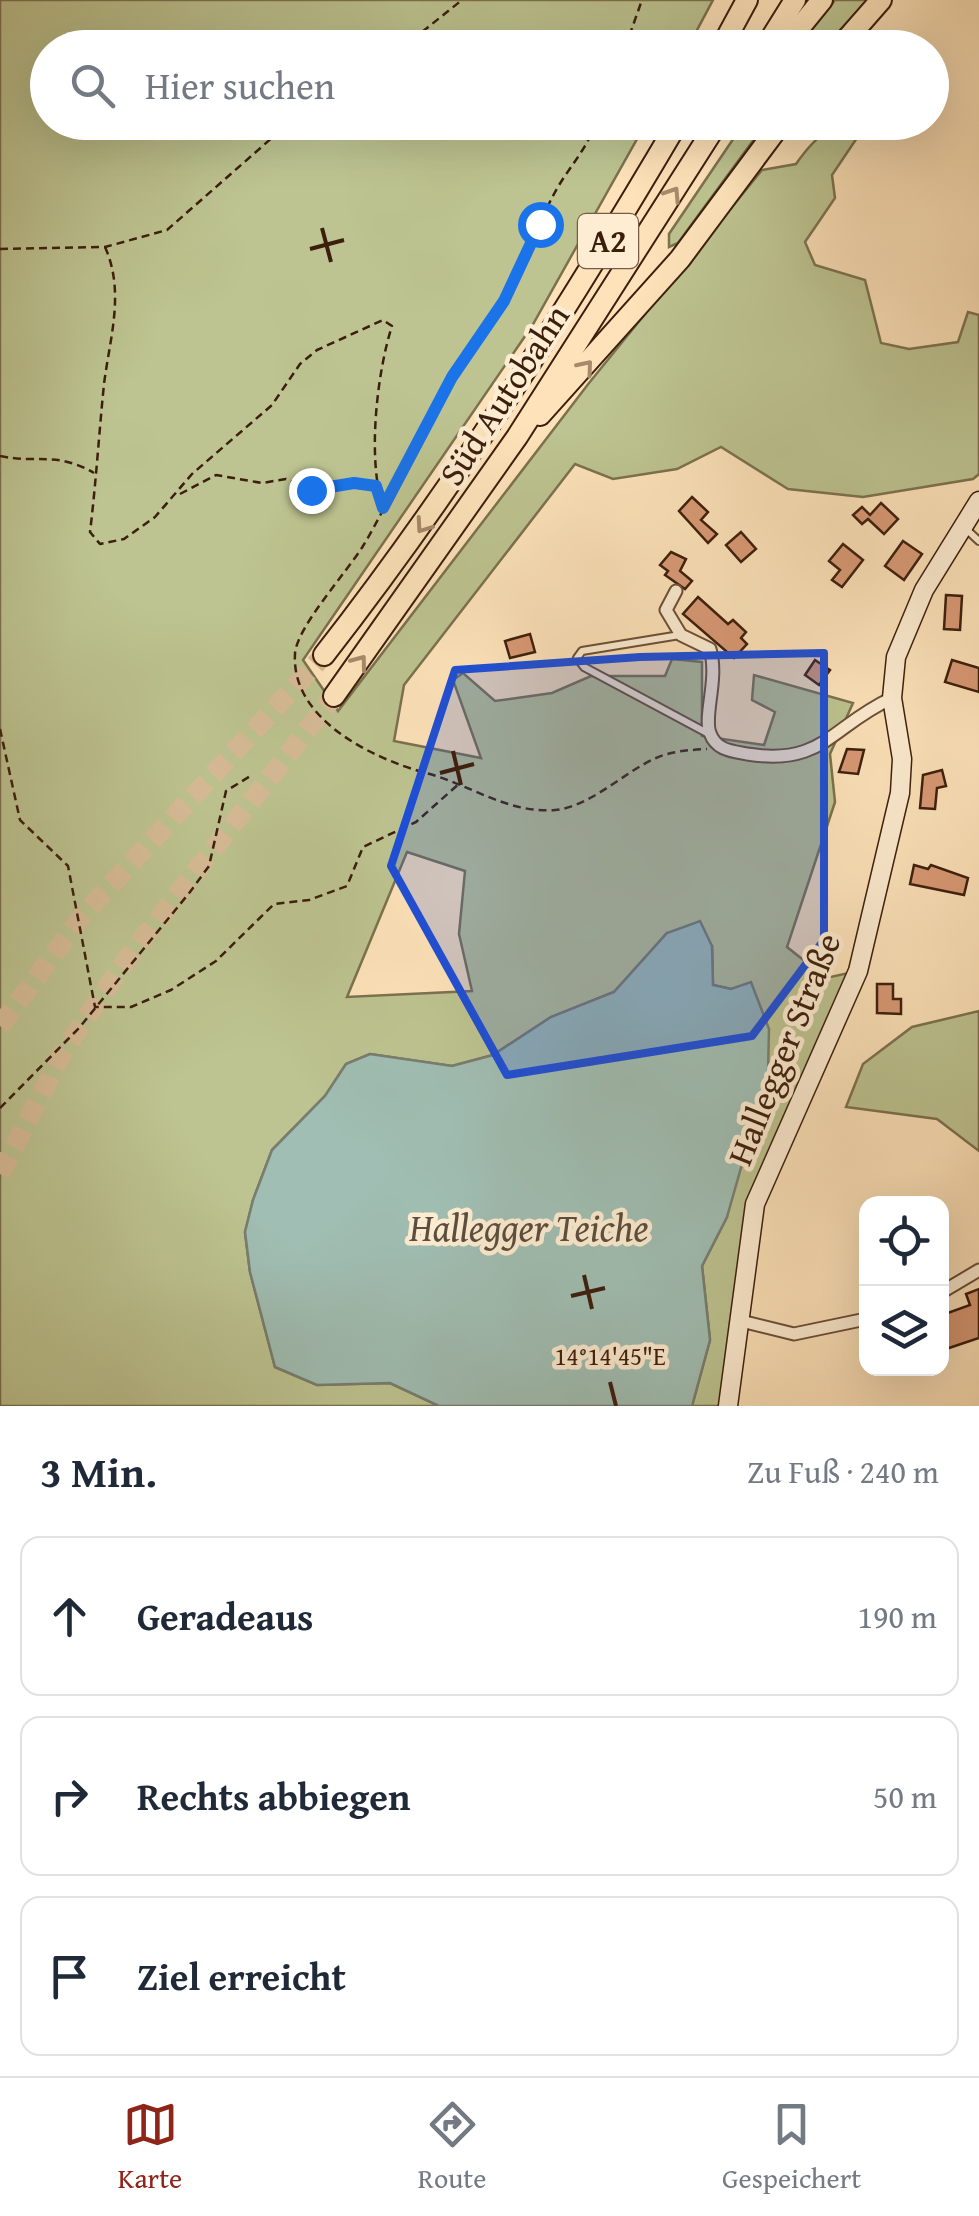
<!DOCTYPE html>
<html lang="de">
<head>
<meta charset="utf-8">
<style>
	:root { --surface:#fff; --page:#f6f6f7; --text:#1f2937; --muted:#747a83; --line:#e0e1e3; --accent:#8f2418 }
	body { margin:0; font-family:"Gentium Book Plus",serif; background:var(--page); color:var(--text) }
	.controls { position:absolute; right:30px; bottom:30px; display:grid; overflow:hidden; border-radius:20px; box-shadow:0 10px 40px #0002 }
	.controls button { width:90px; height:90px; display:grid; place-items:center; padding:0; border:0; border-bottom:2px solid var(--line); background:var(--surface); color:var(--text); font:50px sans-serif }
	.stop { position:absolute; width:30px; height:30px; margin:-22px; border:8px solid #1a73e8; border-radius:50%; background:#fff }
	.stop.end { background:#1a73e8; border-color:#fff; box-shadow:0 2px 10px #0008 }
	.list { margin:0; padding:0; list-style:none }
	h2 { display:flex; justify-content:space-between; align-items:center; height:130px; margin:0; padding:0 40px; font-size:42px }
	h2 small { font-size:32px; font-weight:400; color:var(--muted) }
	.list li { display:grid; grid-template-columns:65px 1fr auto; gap:30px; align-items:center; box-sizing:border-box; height:160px; margin:0 20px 20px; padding:0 20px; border:2px solid var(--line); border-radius:20px }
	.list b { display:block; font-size:38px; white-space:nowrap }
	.list em { font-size:32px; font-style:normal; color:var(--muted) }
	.icon { flex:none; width:55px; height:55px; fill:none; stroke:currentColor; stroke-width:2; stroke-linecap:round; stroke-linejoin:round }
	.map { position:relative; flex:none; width:979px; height:1406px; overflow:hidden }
	.search { position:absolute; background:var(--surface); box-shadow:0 10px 40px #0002; left:30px; right:30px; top:30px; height:110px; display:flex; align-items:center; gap:25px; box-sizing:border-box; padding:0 35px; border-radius:55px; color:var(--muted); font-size:38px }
	.sheet { height:670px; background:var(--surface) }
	nav { display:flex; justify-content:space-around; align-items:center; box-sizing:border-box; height:140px; border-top:2px solid var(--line); background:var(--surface); font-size:28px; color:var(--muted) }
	nav a { display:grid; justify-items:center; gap:5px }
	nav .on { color:var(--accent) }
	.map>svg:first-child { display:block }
	.green { fill:#bdc491; stroke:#7c714f; stroke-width:2.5; fill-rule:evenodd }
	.water { fill:#a0beb3; stroke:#787e71; stroke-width:2.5 }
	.building { fill:#d99a75; stroke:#3c1e0d; stroke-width:2.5 }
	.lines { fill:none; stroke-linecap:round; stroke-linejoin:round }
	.highway-tunnel { stroke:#d7bc97; stroke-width:20; stroke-dasharray:20 10; stroke-linecap:butt }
	.lane-casing { stroke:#6c4f38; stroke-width:10 }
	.street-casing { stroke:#6c4f38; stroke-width:15 }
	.secondary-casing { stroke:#3c1e0d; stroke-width:21 }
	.highway-casing { stroke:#3c1e0d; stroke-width:24 }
	.path { stroke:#3c1e0d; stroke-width:2.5; stroke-dasharray:8 5; stroke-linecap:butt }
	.lane { stroke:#feedd2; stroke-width:6 }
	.street { stroke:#feedd2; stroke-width:11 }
	.secondary { stroke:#feedd2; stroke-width:18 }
	.highway { stroke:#fee3ba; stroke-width:20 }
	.oneway { stroke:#a78a6c }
	.route { stroke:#1a73e8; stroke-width:12 }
	.marked { fill:#1d4ed8; fill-opacity:0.2; stroke:#1d4ed8; stroke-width:8; stroke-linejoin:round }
	.ticks { fill:none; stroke:#3c1e0d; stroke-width:4 }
	.labels { text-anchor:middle; stroke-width:9; stroke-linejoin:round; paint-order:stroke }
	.shield { fill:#feedd2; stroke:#765c48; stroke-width:2.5 }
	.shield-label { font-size:32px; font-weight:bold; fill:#3c1e0d }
	.street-label { font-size:35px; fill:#3c1e0d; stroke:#feedd2 }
	.water-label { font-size:38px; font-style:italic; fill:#5a4e3f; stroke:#feedd2 }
	.ticks-label { font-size:25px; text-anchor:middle; fill:#3c1e0d; stroke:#feedd2; stroke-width:9; stroke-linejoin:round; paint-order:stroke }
</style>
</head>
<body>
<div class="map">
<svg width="979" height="1406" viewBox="0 0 979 1406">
	<rect width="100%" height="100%" fill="#fee3ba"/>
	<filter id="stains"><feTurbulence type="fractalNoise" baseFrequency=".002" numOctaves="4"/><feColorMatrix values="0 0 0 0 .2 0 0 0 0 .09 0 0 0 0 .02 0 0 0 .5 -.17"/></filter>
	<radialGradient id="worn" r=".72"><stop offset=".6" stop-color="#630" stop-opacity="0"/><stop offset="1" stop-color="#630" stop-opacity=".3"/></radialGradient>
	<!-- green -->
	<g class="green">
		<path d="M 0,0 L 713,0 L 688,47 L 48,48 L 48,122 L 646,123 L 532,326 L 303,660 L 338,711 L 589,383 L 762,170 L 796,164 C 817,134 831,123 867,123 L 832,175 L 835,198 L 805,242 L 815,265 L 865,280 L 881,343 L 909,349 L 958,342 L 968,312 L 979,315 L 979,474 L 973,479 L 863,497 L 788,489 L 721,447 L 677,469 L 613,479 L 575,464 L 404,685 L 394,741 L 481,758 L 453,680 L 463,673 L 495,701 L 552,693 L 591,676 L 665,676 L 672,659 L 702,662 L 702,736 L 764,745 L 775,712 L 752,700 L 754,675 L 853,703 L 830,754 L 835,802 L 787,947 L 826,978 L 858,971 L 755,1204 L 728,1406 L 692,1406 L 710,1340 L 702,1266 L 727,1217 L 731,989 L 713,985 L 712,946 L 667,933 L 614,992 L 551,1017 L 493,1055 L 452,1066 L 370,1054 L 346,1064 L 325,1096 L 272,1150 L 253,1200 L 245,1232 L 250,1272 L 275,1367 L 317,1385 L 390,1383 L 439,1406 L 0,1406 ZM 407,852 L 465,871 L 459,934 L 472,991 L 347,997 Z"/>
		<path d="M 835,0 L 869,0 L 824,47 L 797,48 Z"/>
		<path d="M 744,123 L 766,123 L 678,243 L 669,247 L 669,234 Z"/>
		<path d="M 979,1011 L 979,1151 L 937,1119 L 846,1107 L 863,1064 L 912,1027 Z"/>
	</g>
	<!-- water -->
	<path class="water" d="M 700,921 L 712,946 L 713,985 L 731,989 L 751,982 L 769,1029 L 768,1073 L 727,1217 L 702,1266 L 710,1340 L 692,1406 L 439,1406 L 390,1383 L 317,1385 L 275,1367 L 250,1272 L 245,1232 L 253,1200 L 272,1150 L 325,1096 L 346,1064 L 370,1054 L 452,1066 L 493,1055 L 551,1017 L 614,992 L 667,933 Z"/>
	<!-- building -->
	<g class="building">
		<path d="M 692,497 L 708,512 L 701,520 L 717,534 L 708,543 L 679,511 Z"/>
		<path d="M 881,503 L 898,519 L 884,534 L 868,519 L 862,524 L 853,515 L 862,507 L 870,515 Z"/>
		<path d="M 741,532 L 756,549 L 741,562 L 726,545 Z"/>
		<path d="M 903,541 L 922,554 L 904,580 L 885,566 Z"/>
		<path d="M 843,544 L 863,560 L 842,587 L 832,580 L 840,570 L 829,561 Z"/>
		<path d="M 671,552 L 686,559 L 680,571 L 692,581 L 685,589 L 665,575 L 668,571 L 660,565 Z"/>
		<path d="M 946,595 L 962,596 L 960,630 L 944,629 Z"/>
		<path d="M 698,597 L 728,624 L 733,620 L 746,632 L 741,638 L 747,644 L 734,658 L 683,614 Z"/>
		<path d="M 530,634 L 535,652 L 510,658 L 505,641 Z"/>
		<path d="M 815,660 L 830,670 L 819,685 L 805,675 Z"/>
		<path d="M 952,660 L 979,668 L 979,692 L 945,682 Z"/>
		<path d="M 847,749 L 864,750 L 858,774 L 839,772 Z"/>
		<path d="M 942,770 L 946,786 L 937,788 L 935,809 L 920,808 L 923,775 Z"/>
		<path d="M 914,865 L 928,869 L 931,865 L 968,878 L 964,895 L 910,884 Z"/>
		<path d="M 877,984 L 893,984 L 893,999 L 901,999 L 901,1014 L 877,1013 Z"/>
		<path d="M 979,1289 L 979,1338 L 946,1349 L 942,1315 L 970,1305 L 966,1294 Z"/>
	</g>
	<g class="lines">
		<!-- highway-tunnel -->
		<g class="highway-tunnel">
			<path d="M 0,1026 L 83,915 L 324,655"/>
			<path d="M 0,1174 L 64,1050 L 129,956 L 334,696"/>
		</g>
		<defs>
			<g id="lane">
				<path d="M 966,529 L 979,541"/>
				<path d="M 680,635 L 582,651 L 577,658 L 584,667 L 709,734"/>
			</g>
			<g id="street">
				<path d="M 676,591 L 666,610 L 681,635 L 710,649 C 719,679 703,716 710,733 C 716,750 731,751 747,754 C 823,766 830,727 892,698"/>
				<path d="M 942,1292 L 979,1270"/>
				<path d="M 737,1320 L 794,1334 L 866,1319"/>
			</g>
			<path id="secondary" d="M 728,1406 L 755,1204 L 858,971 L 900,793 L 902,759 L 892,698 L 896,657 L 924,590 L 979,501"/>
			<g id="highway">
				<path d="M 721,48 L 747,0"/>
				<path d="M 765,48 L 795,0"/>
				<path d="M 783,48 L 822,0"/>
				<path d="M 839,48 L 881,0"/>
				<path d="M 540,415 L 680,259 L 782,122"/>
				<path d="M 324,655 C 456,486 569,307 678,122"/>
				<path d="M 334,696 L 517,437 L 718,122"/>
			</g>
		</defs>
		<!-- lane casing -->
		<use href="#lane" class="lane-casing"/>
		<!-- street casing -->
		<use href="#street" class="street-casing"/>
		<!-- secondary casing -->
		<use href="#secondary" class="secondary-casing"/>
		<!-- highway casing -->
		<use href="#highway" class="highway-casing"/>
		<!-- path -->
		<g class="path">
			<path d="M 402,48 L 462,0"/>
			<path d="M 625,48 L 642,0"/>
			<path d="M 596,122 C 587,150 567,169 554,194 C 535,229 524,270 503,304 C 480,340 453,374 432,412 C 408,456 389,503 363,546 C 347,572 296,628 295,654 C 291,720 374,759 426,773 C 469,784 508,814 555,810 C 590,807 624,772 656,758 C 672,751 689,750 707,749"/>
			<path d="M 105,247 C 125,292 110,337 104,384 C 99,433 96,483 90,532 L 100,544 L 124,539 L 155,517 L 192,474 L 272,405 L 300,364 L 317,350 L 383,320 L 392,326 C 377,372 367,460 383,506"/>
			<path d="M 0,249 L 105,247 L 167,230 L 290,122"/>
			<path d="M 0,456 C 38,464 56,451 94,473"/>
			<path d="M 180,494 L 216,475 L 262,483 L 286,479 L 311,490 L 354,483 L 376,486"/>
			<path d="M 0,729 L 20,820 L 68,866 L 95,1007 L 131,1007 L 171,990 L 216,961 L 274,904 L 309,900 L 347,886 L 363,847 L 416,822 L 461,782"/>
			<path d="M 0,1108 L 79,1028 L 190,892 L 209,866 L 226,791 L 252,775"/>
		</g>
		<!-- lane -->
		<use href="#lane" class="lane"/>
		<!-- street -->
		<use href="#street" class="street"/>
		<!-- secondary -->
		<use href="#secondary" class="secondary"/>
		<!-- highway -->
		<use href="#highway" class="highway"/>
	</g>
	<!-- one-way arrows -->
	<defs><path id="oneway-chevron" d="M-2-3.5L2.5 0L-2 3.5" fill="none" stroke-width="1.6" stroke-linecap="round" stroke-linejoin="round" transform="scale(2.5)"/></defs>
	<g class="oneway">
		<use href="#oneway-chevron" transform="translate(673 194) rotate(-57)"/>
		<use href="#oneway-chevron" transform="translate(586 367) rotate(-50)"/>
		<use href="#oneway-chevron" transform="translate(423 526) rotate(125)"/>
		<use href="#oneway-chevron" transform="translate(360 662) rotate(-53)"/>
	</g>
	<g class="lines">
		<!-- route -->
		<path class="route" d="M 311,490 L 354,483 L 376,486 L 383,508 L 452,377 L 504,301 L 540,224"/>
	</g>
	<!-- marked area -->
	<path class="marked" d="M 824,653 L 824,940 L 752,1036 L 507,1075 L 391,866 L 455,670 L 640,657 Z"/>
	<!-- ticks -->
	<path class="ticks" d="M 322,228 L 331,262M 310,249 L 344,240M 453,751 L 461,785M 440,773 L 474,764M 584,1275 L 592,1309M 571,1296 L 605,1288M 610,1382 L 616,1406"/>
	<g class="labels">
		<!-- shield labels -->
		<rect class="shield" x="578" y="214" width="60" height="54" rx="8"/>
		<g class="shield-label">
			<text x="608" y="252">A2</text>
		</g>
		<!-- street labels -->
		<g class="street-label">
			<text transform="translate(504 395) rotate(-57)" y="12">Süd Autobahn</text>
			<text transform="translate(784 1049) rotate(-68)" y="12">Hallegger Straße</text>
		</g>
		<!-- water labels -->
		<g class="water-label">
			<text x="529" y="1241">Hallegger Teiche</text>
		</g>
	</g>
	<g class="ticks-label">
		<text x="610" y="1365">14°14'45"E</text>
	</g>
	<rect width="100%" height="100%" filter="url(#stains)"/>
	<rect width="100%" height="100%" fill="url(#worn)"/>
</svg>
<div class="controls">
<button><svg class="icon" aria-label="locate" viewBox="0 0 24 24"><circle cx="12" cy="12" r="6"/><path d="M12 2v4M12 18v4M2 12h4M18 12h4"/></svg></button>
<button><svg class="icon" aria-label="layers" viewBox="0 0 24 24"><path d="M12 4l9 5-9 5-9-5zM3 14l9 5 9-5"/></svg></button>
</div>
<div class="stop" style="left:540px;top:224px"></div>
<div class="stop end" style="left:311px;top:490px"></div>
<div class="search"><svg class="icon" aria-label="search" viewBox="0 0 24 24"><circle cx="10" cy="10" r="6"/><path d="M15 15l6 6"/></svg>Hier suchen</div>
</div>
<section class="sheet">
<h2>3 Min.<small>Zu Fuß · 240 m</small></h2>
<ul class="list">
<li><svg class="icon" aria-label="ahead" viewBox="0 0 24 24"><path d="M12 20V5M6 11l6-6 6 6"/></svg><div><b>Geradeaus</b></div><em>190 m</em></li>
<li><svg class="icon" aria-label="right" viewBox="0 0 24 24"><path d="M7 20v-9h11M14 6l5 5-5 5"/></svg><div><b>Rechts abbiegen</b></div><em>50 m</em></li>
<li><svg class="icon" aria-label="arrive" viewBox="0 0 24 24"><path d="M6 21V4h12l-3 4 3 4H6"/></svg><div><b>Ziel erreicht</b></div></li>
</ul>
</section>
<nav>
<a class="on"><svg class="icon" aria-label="map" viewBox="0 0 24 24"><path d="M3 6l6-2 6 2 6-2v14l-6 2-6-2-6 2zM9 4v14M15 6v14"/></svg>Karte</a>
<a><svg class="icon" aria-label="directions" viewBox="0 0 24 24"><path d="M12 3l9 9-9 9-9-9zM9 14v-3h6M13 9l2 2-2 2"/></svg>Route</a>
<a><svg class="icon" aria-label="saved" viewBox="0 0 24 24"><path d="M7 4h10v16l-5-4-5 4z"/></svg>Gespeichert</a>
</nav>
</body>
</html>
